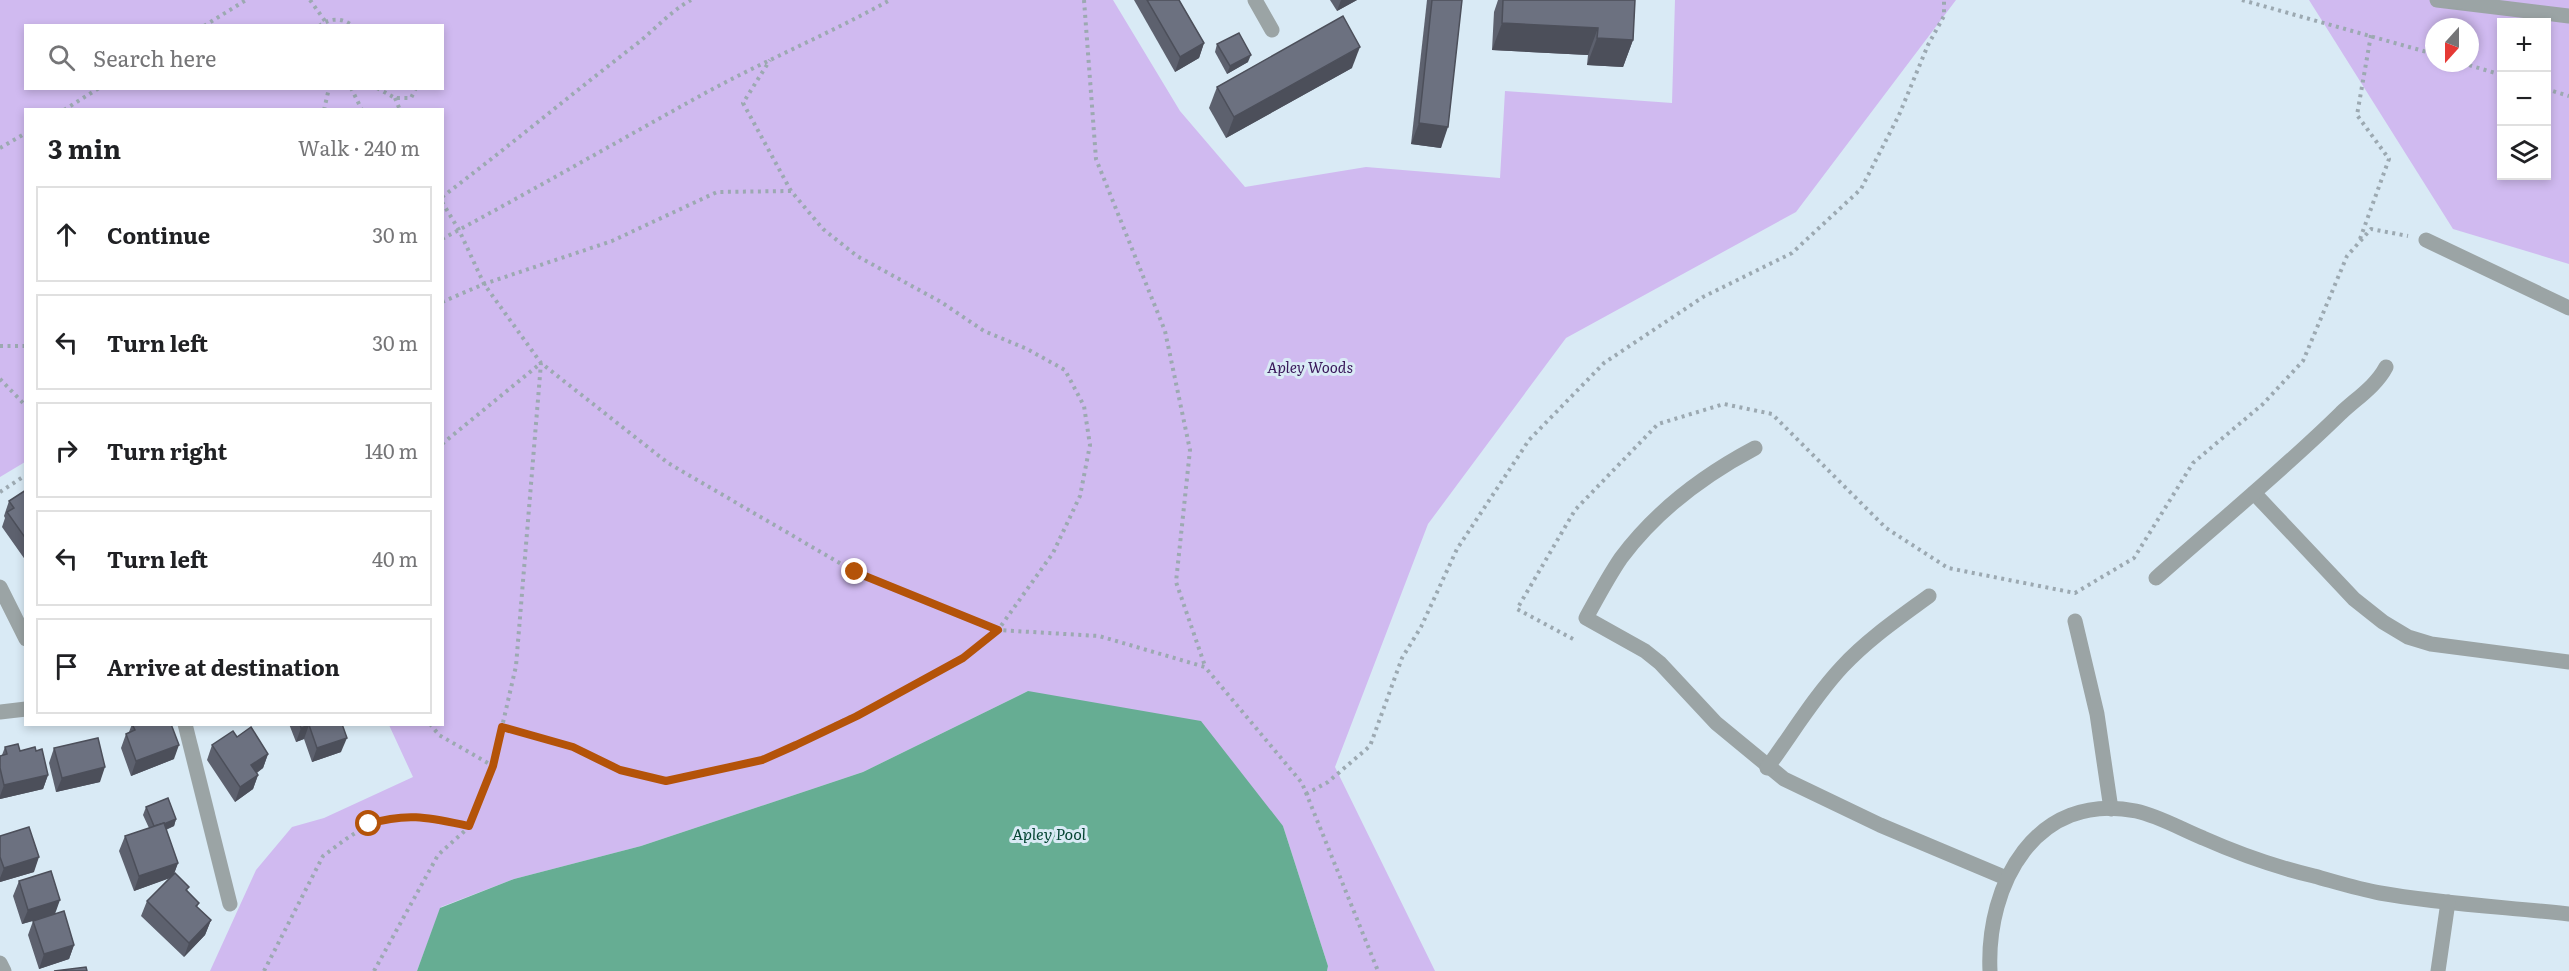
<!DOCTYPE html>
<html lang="en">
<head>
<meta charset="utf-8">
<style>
	:root { --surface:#fff; --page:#f2f2f2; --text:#202124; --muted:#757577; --line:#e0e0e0 }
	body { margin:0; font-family:Literata,serif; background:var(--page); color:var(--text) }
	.controls { position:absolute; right:18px; top:18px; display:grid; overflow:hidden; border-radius:0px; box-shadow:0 3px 9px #0003 }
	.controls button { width:54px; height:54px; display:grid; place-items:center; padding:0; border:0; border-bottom:2px solid var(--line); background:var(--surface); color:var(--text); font:30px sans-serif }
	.compass { position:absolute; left:2425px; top:18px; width:54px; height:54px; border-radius:50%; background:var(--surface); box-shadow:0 3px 9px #0003; rotate:201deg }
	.stop { position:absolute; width:18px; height:18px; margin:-14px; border:4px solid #b45309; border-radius:50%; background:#fff }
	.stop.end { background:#b45309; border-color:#fff; box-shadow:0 2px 6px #0008 }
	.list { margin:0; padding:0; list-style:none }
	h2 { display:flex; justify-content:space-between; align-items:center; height:78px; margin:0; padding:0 24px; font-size:26px }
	h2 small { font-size:20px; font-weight:400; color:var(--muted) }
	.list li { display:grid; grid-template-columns:39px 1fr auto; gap:18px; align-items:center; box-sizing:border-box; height:96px; margin:0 12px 12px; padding:0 12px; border:2px solid var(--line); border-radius:0px }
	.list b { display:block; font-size:22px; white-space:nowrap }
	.list em { font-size:20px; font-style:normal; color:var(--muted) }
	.icon { flex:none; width:33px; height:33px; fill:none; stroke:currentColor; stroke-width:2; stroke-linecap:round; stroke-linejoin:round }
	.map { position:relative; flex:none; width:2569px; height:971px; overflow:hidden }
	.search { position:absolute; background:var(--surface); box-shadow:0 3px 9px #0003; left:24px; top:24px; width:420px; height:66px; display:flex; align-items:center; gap:15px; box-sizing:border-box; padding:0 21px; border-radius:0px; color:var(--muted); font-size:22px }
	.panel { position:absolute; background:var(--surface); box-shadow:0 3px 9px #0003; left:24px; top:108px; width:420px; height:618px; border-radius:0px }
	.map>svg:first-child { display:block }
	.green { fill:#d0baf0; fill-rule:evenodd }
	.water { fill:#66ad93 }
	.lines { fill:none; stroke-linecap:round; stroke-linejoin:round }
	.path { stroke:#9ca9b1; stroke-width:4; stroke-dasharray:3 4.5; stroke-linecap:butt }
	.minor { stroke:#9ba4a5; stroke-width:15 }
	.wall { fill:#5d616e }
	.shaded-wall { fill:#4c4f5a }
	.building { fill:#6c7180; stroke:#4c4f5a; stroke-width:1.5 }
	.route { stroke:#b45309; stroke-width:8 }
	.labels { text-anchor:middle; stroke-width:6; stroke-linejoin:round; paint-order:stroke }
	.park-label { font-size:15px; font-style:italic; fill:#381759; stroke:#d9eaf5 }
	.water-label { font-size:16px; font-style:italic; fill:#064634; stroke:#d9eaf5 }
</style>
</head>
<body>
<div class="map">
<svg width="2569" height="971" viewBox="0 0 2569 971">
	<rect width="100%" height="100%" fill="#d9eaf5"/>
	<!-- green -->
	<g class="green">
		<path d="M 0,0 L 1113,0 L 1180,111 L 1245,187 L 1366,167 L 1500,178 L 1505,91 L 1672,103 L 1675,0 L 1956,0 L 1796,212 L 1566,338 L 1428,524 L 1335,767 L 1435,971 L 1327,971 L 1328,966 L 1283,826 L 1028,691 L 863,772 L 641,846 L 514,879 L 441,907 L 417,971 L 210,971 L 256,870 L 292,827 L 324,818 L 413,777 L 389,725 L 442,724 L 442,110 L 26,110 L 25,462 L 0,477 ZM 26,26 L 442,26 L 442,88 L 26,88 Z"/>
		<path d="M 2309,0 L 2569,0 L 2569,264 L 2453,229 ZM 2502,22 L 2546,22 L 2546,176 L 2502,176 ZM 2434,27 L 2470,27 L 2470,63 L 2434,63 Z"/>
	</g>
	<!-- water -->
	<path class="water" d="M 1028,691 L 1201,721 L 1283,826 L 1328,966 L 1327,971 L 417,971 L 440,908 L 514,879 L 641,846 L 863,772 Z"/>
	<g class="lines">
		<!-- path -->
		<g class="path">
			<path d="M 310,0 L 325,21"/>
			<path d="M 1084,0 L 1096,159 L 1165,331 L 1190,450 L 1176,582 L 1205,666"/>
			<path d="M 2242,0 L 2434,54"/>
			<path d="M 204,26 L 246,0"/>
			<path d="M 319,26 C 330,18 341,17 353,26"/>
			<path d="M 2462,63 L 2502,75"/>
			<path d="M 351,88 L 362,110"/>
			<path d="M 377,88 L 395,98 L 411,98 L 416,88"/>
			<path d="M 2546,89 L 2569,96"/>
			<path d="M 395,98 L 400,110"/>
			<path d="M 64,110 L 99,88"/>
			<path d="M 324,110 L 329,88"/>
			<path d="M 0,148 L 26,133"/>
			<path d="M 442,197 C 507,148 569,96 634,46 C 654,31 669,12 691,0"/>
			<path d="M 442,202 L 459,230 L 484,284 L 541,363 L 668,463 L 855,572 L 998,630 L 1099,636 L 1205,667 L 1302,783 L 1378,971"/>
			<path d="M 442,239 C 528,193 613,144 698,97 C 761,62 827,35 890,0"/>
			<path d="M 2360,239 L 2389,159 L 2357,115 L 2371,35"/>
			<path d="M 442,302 L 484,284 L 612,241 L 717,192 L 791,191"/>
			<path d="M 0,346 L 26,346"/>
			<path d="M 0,379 L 26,406"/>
			<path d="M 442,444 L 541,363"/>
			<path d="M 0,492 L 26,475"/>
			<path d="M 1573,639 L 1517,609 L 1575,510 L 1658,424 L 1724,404 L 1772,414 L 1886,528 L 1948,568 L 2075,593 L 2134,558 L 2193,463 L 2263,404 L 2303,361 L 2347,256 L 2371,229 L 2408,236"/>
			<path d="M 430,724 L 439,735 L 493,766"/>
			<path d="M 502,727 L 573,747 L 620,770 L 666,781 L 762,760 L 904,691 L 963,658 L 998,630 L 1053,553 L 1080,496 L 1090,445 L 1084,406 L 1065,370 L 1027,349 L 984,331 L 941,302 L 857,256 L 823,229 L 791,191 L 743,103 L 770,60"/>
			<path d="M 1306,794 L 1328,782 L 1370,746 L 1402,658 L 1421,627 L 1457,549 L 1529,440 L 1604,363 L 1703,297 L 1792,253 L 1861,189 L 1899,115 L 1928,45 L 1944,16 L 1944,0"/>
			<path d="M 264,971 L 323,856 L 346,839 L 369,824 L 393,817 L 427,817 L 469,827 L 493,766 L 516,666 L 541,363"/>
			<path d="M 374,971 L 438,855 L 469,827"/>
		</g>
		<!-- minor -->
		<g class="minor">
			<path d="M 1255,0 L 1272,30"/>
			<path d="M 2437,0 L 2569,16"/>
			<path d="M 2426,240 L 2569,308"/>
			<path d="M 1755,448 C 1704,475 1656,511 1621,558 C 1608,577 1597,598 1586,618 L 1645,651 L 1660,663 L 1716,723 L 1784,779 L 1880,825 L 2006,878"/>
			<path d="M 2254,493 L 2354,599 L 2383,622 L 2408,637 L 2431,644 L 2569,662"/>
			<path d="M 2156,578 C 2218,523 2282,471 2341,413 C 2357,398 2376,386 2386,367"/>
			<path d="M 0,587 L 26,639"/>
			<path d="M 2075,621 L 2097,714 L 2111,809"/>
			<path d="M 0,712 L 26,709"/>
			<path d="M 185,724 L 230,904"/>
			<path d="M 1767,768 C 1792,734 1814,697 1842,667 C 1868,639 1899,618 1929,596"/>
			<path d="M 0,963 L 4,971"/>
			<path d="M 1990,971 C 1986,884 2036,791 2136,811 C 2159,816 2181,829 2203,838 C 2239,854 2276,867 2314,876 C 2336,882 2358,889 2380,893 C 2442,904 2506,907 2569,914"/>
			<path d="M 2438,971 L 2448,902"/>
		</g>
	</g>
	<!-- wall -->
	<g class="wall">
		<path d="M 1134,0 L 1179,0 L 1204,43 L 1199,58 L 1175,72 Z"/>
		<path d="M 1330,0 L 1357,0 L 1337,11 Z"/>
		<path d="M 1427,0 L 1462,0 L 1441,148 L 1411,144 Z"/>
		<path d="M 1498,0 L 1635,0 L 1633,40 L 1623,67 L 1587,65 L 1588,55 L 1492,50 L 1494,12 Z"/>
		<path d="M 1217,44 L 1248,62 L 1227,74 L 1215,52 Z"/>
		<path d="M 1352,68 L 1226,138 L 1209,108 L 1217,87 Z"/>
		<path d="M 26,490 L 26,561 L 2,527 L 5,518 L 4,516 L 9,501 Z"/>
		<path d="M 132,724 L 148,724 L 174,759 L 131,776 L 121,748 L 126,734 L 129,732 Z"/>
		<path d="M 289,724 L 342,724 L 341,752 L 312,762 L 304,739 L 296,742 Z"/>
		<path d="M 212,745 L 268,754 L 263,768 L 257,773 L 258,775 L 253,789 L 235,802 L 207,760 Z"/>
		<path d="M 5,747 L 20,751 L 36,751 L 48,775 L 43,789 L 0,799 L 0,756 L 2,755 Z"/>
		<path d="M 54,748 L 100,782 L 56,792 L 49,763 Z"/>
		<path d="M 146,807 L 176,819 L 174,826 L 166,830 L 178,863 L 174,873 L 188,891 L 199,903 L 197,907 L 211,920 L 205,935 L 184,957 L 141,916 L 147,901 L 169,878 L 134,891 L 119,851 L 125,836 L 149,828 L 143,815 Z"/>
		<path d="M 0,836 L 34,872 L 0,882 Z"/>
		<path d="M 19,881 L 55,914 L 74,945 L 69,959 L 39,969 L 28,935 L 33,921 L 22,924 L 13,896 Z"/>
	</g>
	<!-- shaded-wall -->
	<g class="shaded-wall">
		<path d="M 1341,0 L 1357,0 L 1337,11 Z"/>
		<path d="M 1502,23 L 1598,28 L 1588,55 L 1492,50 Z"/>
		<path d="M 1597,38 L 1633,40 L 1623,67 L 1587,65 Z"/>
		<path d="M 1204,43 L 1199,58 L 1175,72 L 1180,57 Z"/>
		<path d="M 1360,47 L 1352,68 L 1226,138 L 1234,117 Z"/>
		<path d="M 1251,55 L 1248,62 L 1227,74 L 1230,66 Z"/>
		<path d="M 1419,123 L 1448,127 L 1441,148 L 1411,144 Z"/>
		<path d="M 309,725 L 304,739 L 296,742 L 301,728 Z"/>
		<path d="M 347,738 L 341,752 L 312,762 L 317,748 Z"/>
		<path d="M 179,745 L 174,759 L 131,776 L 136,761 Z"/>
		<path d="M 268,754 L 263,768 L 246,780 L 251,765 Z"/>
		<path d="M 105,767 L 100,782 L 56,792 L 62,778 Z"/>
		<path d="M 48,775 L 43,789 L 0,799 L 0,796 L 4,785 Z"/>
		<path d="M 258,775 L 253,789 L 235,802 L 240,787 Z"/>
		<path d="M 176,819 L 174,826 L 152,835 L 154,828 Z"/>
		<path d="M 39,857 L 34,872 L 0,882 L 0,878 L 4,868 Z"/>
		<path d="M 178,863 L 173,877 L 134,891 L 139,876 Z"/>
		<path d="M 60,900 L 55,914 L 22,924 L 28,910 Z"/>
		<path d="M 211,920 L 205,935 L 184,957 L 189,943 Z"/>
		<path d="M 74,945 L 69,959 L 39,969 L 44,954 Z"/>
	</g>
	<!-- building -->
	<g class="building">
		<path d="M 1147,0 L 1179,0 L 1204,43 L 1180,57 Z"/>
		<path d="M 1432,0 L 1462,0 L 1448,127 L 1419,123 Z"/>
		<path d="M 1503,0 L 1635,0 L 1633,40 L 1597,38 L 1598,28 L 1502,23 Z"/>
		<path d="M 1343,16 L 1360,47 L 1234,117 L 1217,87 Z"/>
		<path d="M 1239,33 L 1251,55 L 1230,66 L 1217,44 Z"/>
		<path d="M 26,490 L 26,539 L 7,512 L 14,508 L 9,501 Z"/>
		<path d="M 132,724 L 171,724 L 179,745 L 136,761 L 126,734 L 135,730 Z"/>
		<path d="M 300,724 L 342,724 L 347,738 L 317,748 L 309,725 L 301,728 Z"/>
		<path d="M 251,727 L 268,754 L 251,765 L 258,775 L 240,787 L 212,745 L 233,731 L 237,737 Z"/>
		<path d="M 98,738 L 105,767 L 62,778 L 54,748 Z"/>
		<path d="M 18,744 L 20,751 L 35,747 L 36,751 L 42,749 L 48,775 L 4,785 L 0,768 L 0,756 L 7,754 L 5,747 Z"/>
		<path d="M 168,798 L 176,819 L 164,824 L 164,823 L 154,826 L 146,807 Z"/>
		<path d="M 164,823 L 178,863 L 139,876 L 125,836 Z"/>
		<path d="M 29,827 L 39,857 L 4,868 L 0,857 L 0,836 Z"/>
		<path d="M 51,871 L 60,900 L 28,910 L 19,881 Z"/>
		<path d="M 175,873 L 189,887 L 186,890 L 199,903 L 196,906 L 211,920 L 189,943 L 147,901 Z"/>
		<path d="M 64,911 L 74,945 L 44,954 L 33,921 Z"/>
		<path d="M 86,967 L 87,971 L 54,971 Z"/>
	</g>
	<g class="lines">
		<!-- route -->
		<path class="route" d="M 369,824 C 408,812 430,818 469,826 L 493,766 L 502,727 L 573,747 L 620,770 L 666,781 L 762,760 L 796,745 L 857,716 L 963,658 L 998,630 L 855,572"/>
	</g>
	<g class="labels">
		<!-- park labels -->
		<g class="park-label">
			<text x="1310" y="373">Apley Woods</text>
		</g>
		<!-- water labels -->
		<g class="water-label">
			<text x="1049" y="840">Apley Pool</text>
		</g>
	</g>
</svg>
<div class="controls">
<button>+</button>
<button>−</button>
<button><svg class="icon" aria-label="layers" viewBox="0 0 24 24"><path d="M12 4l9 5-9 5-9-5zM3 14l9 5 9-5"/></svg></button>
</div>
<svg class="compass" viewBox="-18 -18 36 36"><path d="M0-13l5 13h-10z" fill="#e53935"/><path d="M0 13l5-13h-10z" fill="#757577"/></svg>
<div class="stop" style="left:369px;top:824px"></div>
<div class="stop end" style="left:855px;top:572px"></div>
<div class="search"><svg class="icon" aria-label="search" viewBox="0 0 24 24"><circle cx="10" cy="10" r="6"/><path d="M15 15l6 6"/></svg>Search here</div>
<section class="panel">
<h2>3 min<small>Walk · 240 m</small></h2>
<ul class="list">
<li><svg class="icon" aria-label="ahead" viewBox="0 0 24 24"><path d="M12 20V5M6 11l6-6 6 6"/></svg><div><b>Continue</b></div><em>30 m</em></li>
<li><svg class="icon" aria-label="left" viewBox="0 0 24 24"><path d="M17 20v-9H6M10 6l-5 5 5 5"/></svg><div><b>Turn left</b></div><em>30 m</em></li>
<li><svg class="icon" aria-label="right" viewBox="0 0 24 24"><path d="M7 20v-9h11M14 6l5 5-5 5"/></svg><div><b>Turn right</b></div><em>140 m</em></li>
<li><svg class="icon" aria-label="left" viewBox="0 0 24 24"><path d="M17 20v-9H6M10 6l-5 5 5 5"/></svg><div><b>Turn left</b></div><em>40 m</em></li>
<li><svg class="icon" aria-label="arrive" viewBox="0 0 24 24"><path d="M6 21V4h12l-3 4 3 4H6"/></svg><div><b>Arrive at destination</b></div></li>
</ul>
</section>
</div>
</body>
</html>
